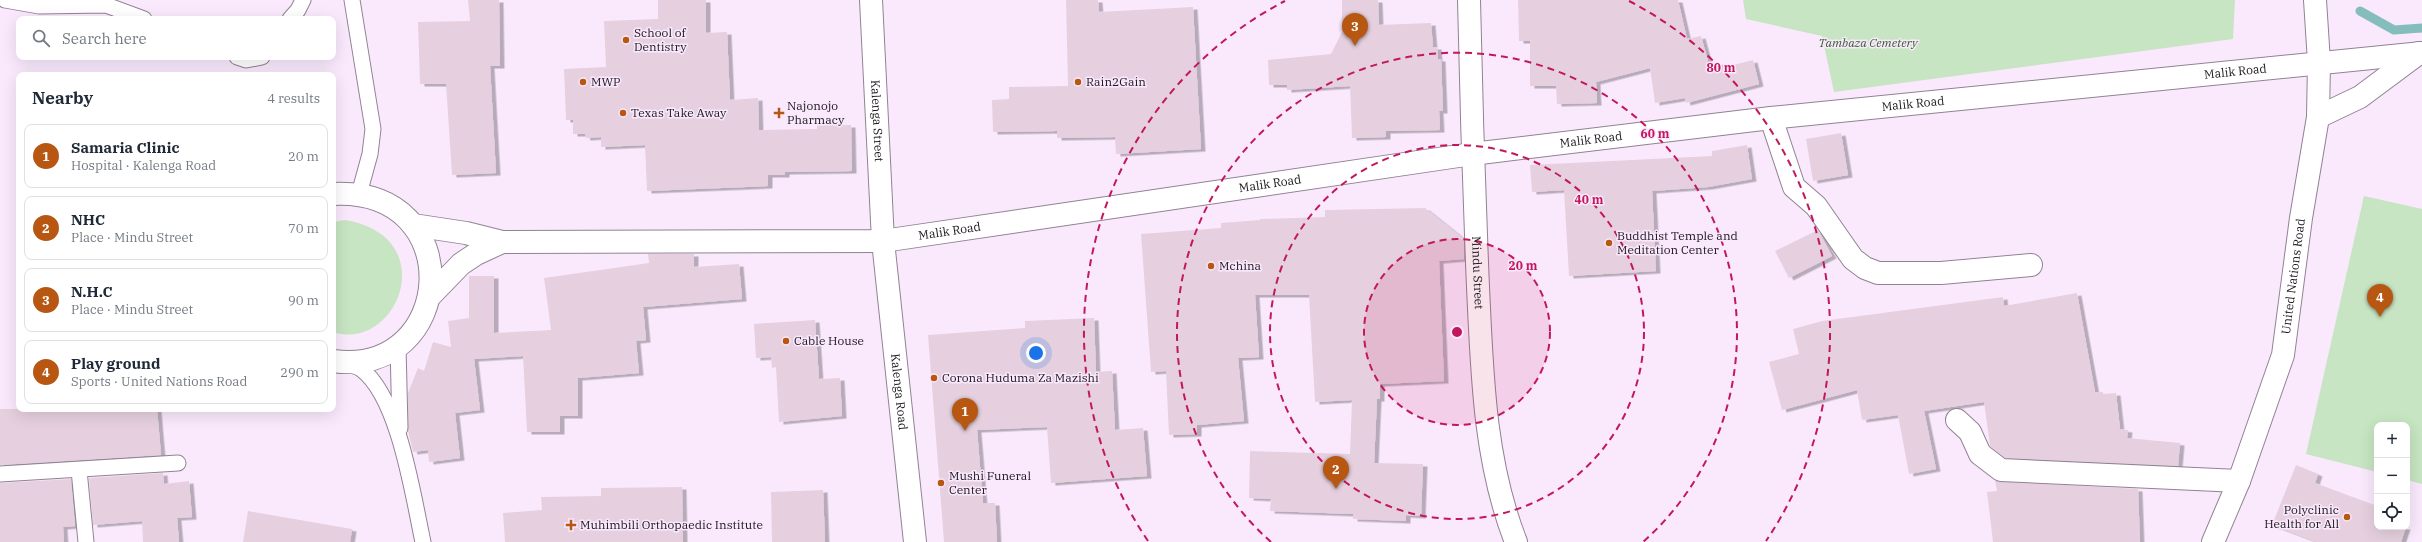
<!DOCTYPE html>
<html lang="en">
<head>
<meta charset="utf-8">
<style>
	:root { --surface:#fff; --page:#f2f2f3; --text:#1f2937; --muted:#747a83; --line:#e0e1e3; --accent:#b75711 }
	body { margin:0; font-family:"IBM Plex Serif",serif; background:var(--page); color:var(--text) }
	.controls { position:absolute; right:12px; bottom:12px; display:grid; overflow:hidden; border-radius:8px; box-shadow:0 4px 16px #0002 }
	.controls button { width:36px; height:36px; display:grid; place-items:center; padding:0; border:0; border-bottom:1px solid var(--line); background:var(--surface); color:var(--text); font:20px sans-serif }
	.you { position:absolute; left:1036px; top:353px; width:14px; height:14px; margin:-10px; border:3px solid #fff; border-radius:50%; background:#1a73e8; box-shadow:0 0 0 6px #1a73e833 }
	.badge { display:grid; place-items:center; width:26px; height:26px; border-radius:50%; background:var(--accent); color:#fff; font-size:13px; font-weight:700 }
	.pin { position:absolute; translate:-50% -33px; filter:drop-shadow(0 1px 2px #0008) }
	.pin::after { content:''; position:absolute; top:21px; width:14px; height:12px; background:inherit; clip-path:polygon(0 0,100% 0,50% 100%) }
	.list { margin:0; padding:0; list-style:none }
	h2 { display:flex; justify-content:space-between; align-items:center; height:52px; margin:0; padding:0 16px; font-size:17px }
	h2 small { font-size:13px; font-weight:400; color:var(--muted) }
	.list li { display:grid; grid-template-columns:26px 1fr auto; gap:12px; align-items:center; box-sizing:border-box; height:64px; margin:0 8px 8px; padding:0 8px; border:1px solid var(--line); border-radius:8px }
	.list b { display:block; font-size:15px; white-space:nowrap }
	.list p { margin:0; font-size:13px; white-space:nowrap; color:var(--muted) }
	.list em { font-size:13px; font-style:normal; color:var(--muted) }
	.icon { flex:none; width:22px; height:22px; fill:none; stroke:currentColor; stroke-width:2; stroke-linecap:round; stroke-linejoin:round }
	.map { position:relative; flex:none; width:2422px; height:542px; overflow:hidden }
	.search { position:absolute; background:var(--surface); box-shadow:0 4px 16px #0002; left:16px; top:16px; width:320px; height:44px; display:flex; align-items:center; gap:10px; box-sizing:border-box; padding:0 14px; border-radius:8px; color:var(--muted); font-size:15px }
	.panel { position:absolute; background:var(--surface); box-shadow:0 4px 16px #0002; left:16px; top:72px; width:320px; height:340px; border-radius:8px }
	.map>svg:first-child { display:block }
	.green { fill:#c7e5c2 }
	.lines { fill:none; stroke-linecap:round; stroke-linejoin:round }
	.stream { stroke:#85bdbd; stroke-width:9 }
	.building { fill:#e6d0df; filter:url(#shadow) }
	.lane-casing { stroke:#918293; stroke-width:17 }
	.street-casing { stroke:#918293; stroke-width:24 }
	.secondary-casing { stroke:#918293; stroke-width:24 }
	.lane { stroke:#fff; stroke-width:15 }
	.street { stroke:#fff; stroke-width:22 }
	.secondary { stroke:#fff; stroke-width:22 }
	.ring { fill:none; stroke:#c2185b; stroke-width:2; stroke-dasharray:7 5 }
	.poi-dot { fill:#b75711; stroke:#fae9fd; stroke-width:1.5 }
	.labels { text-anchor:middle; stroke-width:3; stroke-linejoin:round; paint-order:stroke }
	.poi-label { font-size:12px; fill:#1d171e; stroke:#fae9fd; text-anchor:start }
	.park-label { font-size:12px; font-style:italic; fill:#345e2e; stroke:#fae9fd }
	.street-label { font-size:12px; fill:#1d171e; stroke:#fae9fd }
	.centre { fill:#c2185b; stroke:#fae9fd; stroke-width:2 }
	.ring-label { font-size:12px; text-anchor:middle; font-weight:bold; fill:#c2185b; stroke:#fae9fd; stroke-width:3; stroke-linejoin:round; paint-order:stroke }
</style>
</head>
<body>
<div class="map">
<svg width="2422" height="542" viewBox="0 0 2422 542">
	<defs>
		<filter id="shadow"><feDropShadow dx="4.5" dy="2.5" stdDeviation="0" flood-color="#0004"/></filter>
	</defs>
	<rect width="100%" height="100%" fill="#fae9fd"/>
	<!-- green -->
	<g class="green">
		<path d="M 1743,0 L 2235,0 L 2233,39 L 1834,92 L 1822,36 L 1746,19 Z"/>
		<path d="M 2364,196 L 2422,209 L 2422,484 L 2407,480 L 2407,425 L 2377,425 L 2377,472 L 2306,454 Z"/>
		<path d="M 345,220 C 444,237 397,353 333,332 L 333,222 Z"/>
	</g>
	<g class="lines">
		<!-- stream -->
		<path class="stream" d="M 2360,11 L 2394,30 L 2422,28"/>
	</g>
	<!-- building -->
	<g class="building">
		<path d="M 468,0 L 499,0 L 500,66 L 490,66 L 496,173 L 452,175 L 446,84 L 420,84 L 418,22 L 470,21 Z"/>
		<path d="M 658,0 L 706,0 L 706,33 L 727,32 L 730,100 L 758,98 L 759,130 L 817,129 L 817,125 L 851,125 L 852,171 L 785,172 L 785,175 L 768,175 L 768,186 L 647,191 L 645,145 L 601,147 L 601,137 L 586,138 L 585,134 L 573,134 L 573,120 L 566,120 L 564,69 L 606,67 L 604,21 L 658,19 Z"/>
		<path d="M 1066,0 L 1098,0 L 1099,12 L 1193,7 L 1201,149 L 1116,154 L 1115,137 L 1057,138 L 1057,131 L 993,132 L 992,100 L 1009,99 L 1009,87 L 1068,86 Z"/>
		<path d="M 1342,0 L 1378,0 L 1379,25 L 1431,23 L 1433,47 L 1437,47 L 1438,59 L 1441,59 L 1443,111 L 1439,111 L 1440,130 L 1386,131 L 1386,137 L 1352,138 L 1350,86 L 1287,90 L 1287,85 L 1269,85 L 1268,60 L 1331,54 L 1342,32 Z"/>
		<path d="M 1518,0 L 1678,0 L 1687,39 L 1701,36 L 1709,65 L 1719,62 L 1721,68 L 1753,60 L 1759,84 L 1686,103 L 1685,98 L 1655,103 L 1650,68 L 1596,82 L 1597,103 L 1557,104 L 1556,86 L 1530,86 L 1530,41 L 1519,41 Z"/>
		<path d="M 1841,133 L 1848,175 L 1813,181 L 1806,139 Z"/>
		<path d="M 1747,145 L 1752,179 L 1708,187 L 1652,191 L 1656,271 L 1569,276 L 1564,190 L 1532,192 L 1530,165 L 1712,156 L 1712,151 Z"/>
		<path d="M 1425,208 L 1464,239 L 1464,259 L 1439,261 L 1444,381 L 1380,384 L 1380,399 L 1377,399 L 1374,463 L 1423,464 L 1421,516 L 1406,515 L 1406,521 L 1353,519 L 1353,514 L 1270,511 L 1271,499 L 1249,498 L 1250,451 L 1350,454 L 1352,400 L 1315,402 L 1309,295 L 1255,295 L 1259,357 L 1238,358 L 1244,421 L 1197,425 L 1197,434 L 1169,435 L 1166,371 L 1151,372 L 1141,234 L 1221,228 L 1221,223 L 1260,220 L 1260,219 L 1325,217 L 1325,210 Z"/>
		<path d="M 1818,230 L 1832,256 L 1789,278 L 1775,251 Z"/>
		<path d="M 648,254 L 694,254 L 694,267 L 739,264 L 742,299 L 643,307 L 646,340 L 636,341 L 639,373 L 578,378 L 578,416 L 560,416 L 560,432 L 527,432 L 523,356 L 474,359 L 480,410 L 455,413 L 460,458 L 429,462 L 428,450 L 413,452 L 408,431 L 408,393 L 418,368 L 424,371 L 433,342 L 451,347 L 448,321 L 469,318 L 469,276 L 494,276 L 494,333 L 551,330 L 544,278 L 649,263 Z"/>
		<path d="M 2077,293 L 2095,392 L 2103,392 L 2103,394 L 2116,393 L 2120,429 L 2128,430 L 2127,438 L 2180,443 L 2178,466 L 2005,458 L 1990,446 L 1984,402 L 1924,411 L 1936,469 L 1909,474 L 1898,415 L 1862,420 L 1857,390 L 1782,410 L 1769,362 L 1799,354 L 1793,329 L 1822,321 L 2003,297 L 2004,306 Z"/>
		<path d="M 1094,318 L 1096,372 L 1112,371 L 1115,430 L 1143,428 L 1147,476 L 1051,483 L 1047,427 L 977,430 L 983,503 L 995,503 L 997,542 L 944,542 L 928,335 L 1025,328 L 1025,321 Z"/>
		<path d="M 815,320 L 819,379 L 840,378 L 842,416 L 779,422 L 776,367 L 772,368 L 771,357 L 756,358 L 754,324 Z"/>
		<path d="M 0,409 L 157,409 L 161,455 L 0,465 Z"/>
		<path d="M 2296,465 L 2318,474 L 2315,483 L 2377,506 L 2377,527 L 2406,527 L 2401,542 L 2317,542 L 2272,525 Z"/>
		<path d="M 163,473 L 164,484 L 189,481 L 192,517 L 177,518 L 179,542 L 143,542 L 142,521 L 93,525 L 89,478 Z"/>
		<path d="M 71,479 L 75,526 L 63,527 L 64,542 L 0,542 L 0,483 Z"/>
		<path d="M 1995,481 L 2138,489 L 2140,542 L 1993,542 L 1987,492 L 1997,491 Z"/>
		<path d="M 682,487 L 683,542 L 505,542 L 503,513 L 542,510 L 541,497 L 601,496 L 601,488 Z"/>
		<path d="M 823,490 L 825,542 L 772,542 L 771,492 Z"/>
		<path d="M 248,511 L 352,529 L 350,542 L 243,542 Z"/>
	</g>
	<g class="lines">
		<defs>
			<g id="lane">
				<path d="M 5,0 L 39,6 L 106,5 L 144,19"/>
				<path d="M 352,0 L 373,129 L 370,154 L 359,194"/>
				<path d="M 290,19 L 298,10 L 303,0"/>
				<path d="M 237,57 L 246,60 L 262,57"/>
				<path d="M 398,346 L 400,428"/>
				<path d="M 344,364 C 349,365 357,366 361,369 C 399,397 413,496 423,542"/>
				<path d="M 79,470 L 86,542"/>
				<path d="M 0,474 L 178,463"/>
			</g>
			<g id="street">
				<path id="s1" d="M 871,0 L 883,241 L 915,542"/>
				<path id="s2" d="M 1469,0 C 1471,96 1474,191 1478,287 C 1482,372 1484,461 1516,542"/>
				<path d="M 1771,118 L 1794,187 L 1816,206 L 1853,259 L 1865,268 L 1878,273 L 1941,273 L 2031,265"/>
				<path d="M 333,194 C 470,187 456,378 333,361"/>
				<path id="s3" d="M 413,225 L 466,233 L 502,242 L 883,241 L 1472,154 L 1771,118 L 2422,53"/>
				<path d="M 430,296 L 461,264 L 476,254 L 502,242"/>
				<path d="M 1957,420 L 1970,432 L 1980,454 L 2001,470 L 2239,481"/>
			</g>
			<g id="secondary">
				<path d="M 2318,117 L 2360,97 L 2419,53"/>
				<path id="s4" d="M 2213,542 L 2239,481 L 2283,355 L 2301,218 L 2318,117 L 2319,62 L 2315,0"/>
			</g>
		</defs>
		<!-- lane casing -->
		<use href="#lane" class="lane-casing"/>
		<!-- street casing -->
		<use href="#street" class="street-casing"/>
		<!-- secondary casing -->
		<use href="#secondary" class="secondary-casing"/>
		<!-- lane -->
		<use href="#lane" class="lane"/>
		<!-- street -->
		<use href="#street" class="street"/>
		<!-- secondary -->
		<use href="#secondary" class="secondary"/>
	</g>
	<!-- distance rings -->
	<circle cx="1457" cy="332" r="93" fill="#c2185b" fill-opacity=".12"/>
	<g class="ring">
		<circle cx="1457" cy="332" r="93"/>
		<circle cx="1457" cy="332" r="187"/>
		<path d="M1271 542A280 280 0 1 1 1643 542"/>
		<path d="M1148 541A373 373 0 0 1 1285 1M1629 1A373 373 0 0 1 1766 541"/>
	</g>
	<!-- markers -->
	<g class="poi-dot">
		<circle cx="626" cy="40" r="4"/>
		<circle cx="583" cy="82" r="4"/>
		<circle cx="1078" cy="82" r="4"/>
		<circle cx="623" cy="113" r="4"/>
		<path d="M777 107h4v4h4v4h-4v4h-4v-4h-4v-4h4z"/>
		<circle cx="1609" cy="243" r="4"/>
		<circle cx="1211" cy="266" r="4"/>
		<circle cx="786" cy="341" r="4"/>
		<circle cx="934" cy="378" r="4"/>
		<circle cx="941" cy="483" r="4"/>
		<circle cx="2347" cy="517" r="4"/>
		<path d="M569 519h4v4h4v4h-4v4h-4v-4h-4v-4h4z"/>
	</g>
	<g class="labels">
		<!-- poi labels -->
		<g class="poi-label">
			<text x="634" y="37">School of<tspan x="634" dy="14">Dentistry</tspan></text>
			<text x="591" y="86">MWP</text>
			<text x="1086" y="86">Rain2Gain</text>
			<text x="787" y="110">Najonojo<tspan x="787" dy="14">Pharmacy</tspan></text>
			<text x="631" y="117">Texas Take Away</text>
			<text x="1617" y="240">Buddhist Temple and<tspan x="1617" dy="14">Meditation Center</tspan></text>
			<text x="1219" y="270">Mchina</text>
			<text x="794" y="345">Cable House</text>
			<text x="942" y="382">Corona Huduma Za Mazishi</text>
			<text x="949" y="480">Mushi Funeral<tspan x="949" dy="14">Center</tspan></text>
			<text x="2339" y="514" text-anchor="end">Polyclinic<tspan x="2339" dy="14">Health for All</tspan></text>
			<text x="580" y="529">Muhimbili Orthopaedic Institute</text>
		</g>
		<!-- park labels -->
		<g class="park-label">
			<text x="1868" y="47">Tambaza Cemetery</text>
		</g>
		<!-- street labels -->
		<g class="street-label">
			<text dy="4" stroke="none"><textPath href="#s3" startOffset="1835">Malik Road</textPath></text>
			<text dy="4" stroke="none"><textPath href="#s3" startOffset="1511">Malik Road</textPath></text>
			<text dy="4" stroke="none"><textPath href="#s1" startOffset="121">Kalenga Street</textPath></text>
			<text dy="4" stroke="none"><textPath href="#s3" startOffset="1187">Malik Road</textPath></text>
			<text dy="4" stroke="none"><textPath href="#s3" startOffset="863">Malik Road</textPath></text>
			<text dy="4" stroke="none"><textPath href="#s3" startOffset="539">Malik Road</textPath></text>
			<text dy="4" stroke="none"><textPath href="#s2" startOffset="273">Mindu Street</textPath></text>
			<text dy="4" stroke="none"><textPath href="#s4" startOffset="279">United Nations Road</textPath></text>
			<text dy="4" stroke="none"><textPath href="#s1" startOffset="393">Kalenga Road</textPath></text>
		</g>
	</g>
	<circle cx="1457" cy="332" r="6" class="centre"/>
	<g class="ring-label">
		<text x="1721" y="72">80 m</text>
		<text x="1655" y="138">60 m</text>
		<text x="1589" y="204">40 m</text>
		<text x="1523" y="270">20 m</text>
	</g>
</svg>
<div class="controls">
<button>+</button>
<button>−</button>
<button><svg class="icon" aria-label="locate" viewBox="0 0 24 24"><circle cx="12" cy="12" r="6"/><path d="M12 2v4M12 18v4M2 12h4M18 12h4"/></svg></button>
</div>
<div class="you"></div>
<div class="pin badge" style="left:965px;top:431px">1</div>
<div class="pin badge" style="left:1336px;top:489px">2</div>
<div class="pin badge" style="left:1355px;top:46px">3</div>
<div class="pin badge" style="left:2380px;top:317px">4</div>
<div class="search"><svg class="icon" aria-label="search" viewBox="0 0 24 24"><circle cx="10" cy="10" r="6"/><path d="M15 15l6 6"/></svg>Search here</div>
<section class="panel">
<h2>Nearby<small>4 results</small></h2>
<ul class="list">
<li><span class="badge">1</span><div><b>Samaria Clinic</b><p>Hospital · Kalenga Road</p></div><em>20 m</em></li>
<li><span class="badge">2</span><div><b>NHC</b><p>Place · Mindu Street</p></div><em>70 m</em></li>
<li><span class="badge">3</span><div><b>N.H.C</b><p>Place · Mindu Street</p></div><em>90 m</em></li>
<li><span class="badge">4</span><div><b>Play ground</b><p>Sports · United Nations Road</p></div><em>290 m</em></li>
</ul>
</section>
</div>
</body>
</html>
